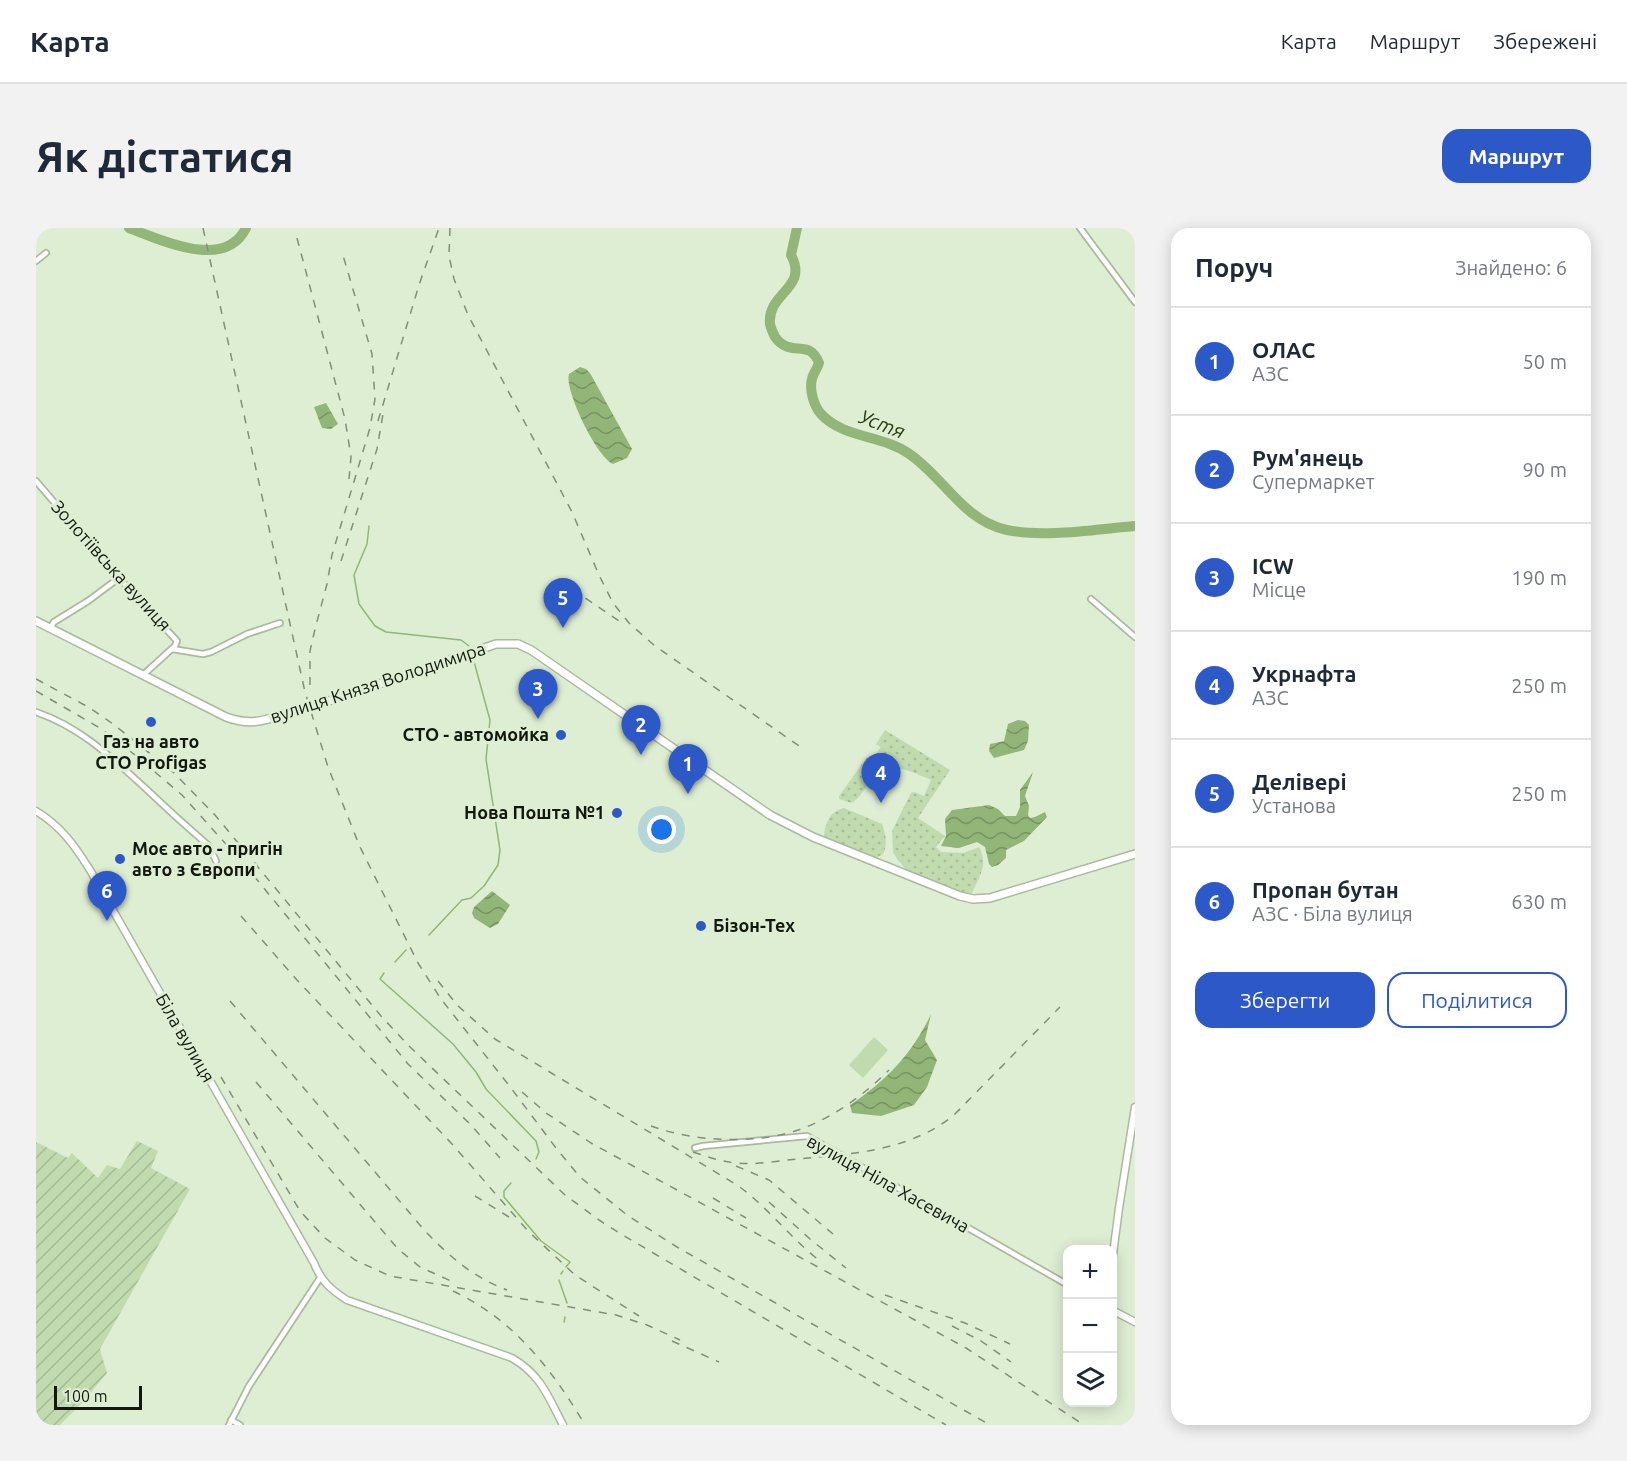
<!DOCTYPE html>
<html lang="uk">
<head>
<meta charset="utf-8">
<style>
	:root { --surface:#fff; --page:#f2f2f3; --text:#1f2937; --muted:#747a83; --line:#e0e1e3; --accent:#2d59c8 }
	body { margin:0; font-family:Ubuntu,sans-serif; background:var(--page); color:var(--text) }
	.controls { position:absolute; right:18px; bottom:18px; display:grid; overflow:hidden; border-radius:12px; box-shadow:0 3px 15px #0003 }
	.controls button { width:54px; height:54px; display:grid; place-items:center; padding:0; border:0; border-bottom:2px solid var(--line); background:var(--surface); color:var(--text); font:30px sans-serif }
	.scale { position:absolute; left:18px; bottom:15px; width:88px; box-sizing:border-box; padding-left:6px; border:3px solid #12180e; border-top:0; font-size:16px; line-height:21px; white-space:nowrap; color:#12180e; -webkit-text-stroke:4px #deeed3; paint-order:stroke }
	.you { position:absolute; left:626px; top:602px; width:21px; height:21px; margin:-15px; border:4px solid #fff; border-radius:50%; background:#1a73e8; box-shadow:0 0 0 9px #1a73e833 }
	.badge { display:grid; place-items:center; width:39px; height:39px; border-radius:50%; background:var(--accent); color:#fff; font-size:20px; font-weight:700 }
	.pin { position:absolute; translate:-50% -50px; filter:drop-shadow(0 2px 3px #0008) }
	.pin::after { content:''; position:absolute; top:32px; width:21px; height:18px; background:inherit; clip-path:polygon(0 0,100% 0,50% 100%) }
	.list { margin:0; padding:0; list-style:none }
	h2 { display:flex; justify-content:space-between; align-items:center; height:78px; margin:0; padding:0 24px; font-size:26px }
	h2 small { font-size:20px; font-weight:400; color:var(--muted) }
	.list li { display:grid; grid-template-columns:39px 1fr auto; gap:18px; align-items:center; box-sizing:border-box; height:108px; padding:0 24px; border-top:2px solid var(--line) }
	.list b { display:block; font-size:22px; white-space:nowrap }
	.list p { margin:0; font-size:20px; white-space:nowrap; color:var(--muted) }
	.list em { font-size:20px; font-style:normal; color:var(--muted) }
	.actions { display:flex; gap:12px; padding:18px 24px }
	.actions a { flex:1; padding:14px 0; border:2px solid var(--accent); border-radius:18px; text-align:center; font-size:21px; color:var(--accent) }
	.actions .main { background:var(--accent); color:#fff }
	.icon { flex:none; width:33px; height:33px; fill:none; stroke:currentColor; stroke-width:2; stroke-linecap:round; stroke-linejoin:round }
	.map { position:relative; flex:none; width:1099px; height:1197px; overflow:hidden; border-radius:18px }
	header { display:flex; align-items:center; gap:36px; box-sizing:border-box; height:84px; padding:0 30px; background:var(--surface); border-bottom:2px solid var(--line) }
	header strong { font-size:28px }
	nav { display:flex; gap:33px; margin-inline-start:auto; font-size:21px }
	.intro { display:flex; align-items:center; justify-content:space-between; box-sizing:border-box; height:144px; padding:0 36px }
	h1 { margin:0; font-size:42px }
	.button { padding:15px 27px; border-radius:18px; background:var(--accent); color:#fff; font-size:21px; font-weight:700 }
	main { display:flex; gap:36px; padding:0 36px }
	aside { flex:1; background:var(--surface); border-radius:18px; box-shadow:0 3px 15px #0003 }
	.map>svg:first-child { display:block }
	.grass { fill:url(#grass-dots) }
	.garden { fill:url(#garden-furrows) }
	.pitch { fill:#c1dbaf }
	.water { fill:url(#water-waves) }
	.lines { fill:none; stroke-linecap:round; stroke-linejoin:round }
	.stream { stroke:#92b678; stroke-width:1.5 }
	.river { stroke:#92b678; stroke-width:10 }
	.minor-casing { stroke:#aab9a0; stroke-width:8 }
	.tertiary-casing { stroke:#aab9a0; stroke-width:9 }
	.secondary-casing { stroke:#aab9a0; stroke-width:10 }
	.minor { stroke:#fff; stroke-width:4.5 }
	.tertiary { stroke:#fff; stroke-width:6 }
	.secondary { stroke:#fff; stroke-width:7 }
	.rail { stroke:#828d7a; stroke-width:1.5; stroke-dasharray:8 8; stroke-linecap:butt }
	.secondary-bridge-casing { stroke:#aab9a0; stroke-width:10; stroke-linecap:butt }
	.secondary-bridge { stroke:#fff; stroke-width:7 }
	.poi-dot { fill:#2d59c8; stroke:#deeed3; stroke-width:2 }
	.labels { text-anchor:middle; stroke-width:6; stroke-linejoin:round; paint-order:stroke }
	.street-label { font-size:18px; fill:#12180e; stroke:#deeed3 }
	.poi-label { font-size:18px; font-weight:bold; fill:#12180e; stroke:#deeed3; text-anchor:end }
	.water-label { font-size:20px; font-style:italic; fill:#263e12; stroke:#deeed3 }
</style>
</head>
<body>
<header>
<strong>Карта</strong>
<nav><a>Карта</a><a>Маршрут</a><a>Збережені</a></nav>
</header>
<div class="intro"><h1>Як дістатися</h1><a class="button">Маршрут</a></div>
<main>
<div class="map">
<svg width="1099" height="1197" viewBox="0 0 1099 1197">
	<defs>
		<pattern id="grass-dots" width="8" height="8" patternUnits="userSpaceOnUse" patternTransform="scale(1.5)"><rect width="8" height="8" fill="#c1dbaf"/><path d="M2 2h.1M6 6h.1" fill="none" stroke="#a5bb95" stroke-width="1.8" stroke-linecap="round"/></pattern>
		<pattern id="garden-furrows" width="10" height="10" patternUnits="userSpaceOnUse" patternTransform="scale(1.5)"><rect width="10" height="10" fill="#c1dbaf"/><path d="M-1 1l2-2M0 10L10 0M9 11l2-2" fill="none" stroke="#a5bb95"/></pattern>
		<pattern id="water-waves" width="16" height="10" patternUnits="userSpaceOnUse" patternTransform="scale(1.5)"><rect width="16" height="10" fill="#92b678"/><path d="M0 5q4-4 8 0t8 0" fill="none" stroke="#769361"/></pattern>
	</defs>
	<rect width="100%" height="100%" fill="#deeed3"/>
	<!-- grass -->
	<g class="grass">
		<path d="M 849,502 L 914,542 L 882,590 L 909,608 L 900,619 L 905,624 L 927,625 L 943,619 C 953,637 943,649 935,667 L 879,646 L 870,641 L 861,631 L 857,624 L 856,603 L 875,565 L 878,564 L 888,568 L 895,552 C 869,541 851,530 831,558 C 826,564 822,572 815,575 L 803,571 L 803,568 L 831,529 L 836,531 L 845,519 L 840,516 Z"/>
		<path d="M 808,580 L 846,596 C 850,605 852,620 846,627 L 839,630 L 788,608 C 789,595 794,583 808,580 Z"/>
	</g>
	<!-- garden -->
	<path class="garden" d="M 101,913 L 122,923 L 115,940 L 154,961 L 64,1121 L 71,1145 L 46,1175 L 24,1197 L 0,1197 L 0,914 L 32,930 L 36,925 L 62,950 L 71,937 L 84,941 Z"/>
	<!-- pitch -->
	<path class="pitch" d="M 838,809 L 852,822 L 827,850 L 813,837 Z"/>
	<!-- water -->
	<g class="water">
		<path d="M 544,139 L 550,141 L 554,145 L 596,221 L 591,230 L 577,236 C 561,230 528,162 533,146 Z"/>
		<path d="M 290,175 L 302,196 L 295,201 L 286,200 L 278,179 Z"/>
		<path d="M 982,492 L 989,493 L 993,497 L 992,513 L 988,522 L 958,530 L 953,523 L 954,516 L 968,513 L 972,496 Z"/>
		<path d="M 997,544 L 989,568 L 993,578 L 992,587 L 994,590 L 999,589 L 1009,584 L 1011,589 L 988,613 L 970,622 L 970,630 L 962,637 L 956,639 L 953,636 L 949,619 L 941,614 L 923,620 L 905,618 L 910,608 L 909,591 L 916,582 L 953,577 L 962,581 L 969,588 L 980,588 L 984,579 L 984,562 Z"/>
		<path d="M 456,663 L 474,677 L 462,696 L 454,700 L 438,690 L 436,685 L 438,679 Z"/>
		<path d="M 895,786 L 889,812 L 901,832 L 891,859 L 878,877 L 845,888 L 816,885 L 814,877 C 851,852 876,826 895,786 Z"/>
	</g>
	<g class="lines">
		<!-- stream -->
		<g class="stream">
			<path d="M 333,298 L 331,316 L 318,347 L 323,376 L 339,398 L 350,404 L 425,412 L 433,418"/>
			<path d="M 393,707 L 426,672 L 435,670 L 448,658 L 462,637 L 464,622 L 450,531 L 454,492 L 437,430"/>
			<path d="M 359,734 L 370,722"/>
			<path d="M 348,745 L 344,751 L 417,816 L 440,844 L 450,861 L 500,913 L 503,924 L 500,931"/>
			<path d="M 475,955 L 468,963 L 468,969 L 505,1013 L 534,1034 L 530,1039"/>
			<path d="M 525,1046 L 527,1043"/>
			<path d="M 523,1052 L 531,1075"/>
			<path d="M 528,1094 L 529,1089"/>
		</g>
		<!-- river -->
		<g class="river">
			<path d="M 93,0 C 125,12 189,43 210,0"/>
			<path d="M 761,0 L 755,27 C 773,61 731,64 734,96 C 735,101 737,105 739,109 C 755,131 773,109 783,135 C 781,141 777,146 776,151 C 773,162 778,178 785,186 C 807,210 845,207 872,225 C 907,248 927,293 971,302 C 1008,310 1061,301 1099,298"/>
		</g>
		<defs>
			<g id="minor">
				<path d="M 1044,0 L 1099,74"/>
				<path d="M 0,33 L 10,25"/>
				<path d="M 0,253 L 83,350 L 141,413 L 139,418 L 107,447"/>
				<path d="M 1055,371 L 1099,409"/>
				<path d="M 14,400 L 18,394 L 52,373 L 83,350"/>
				<path d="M 136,421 L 167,426 L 175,424 L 211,406 L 244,395"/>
				<path d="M 0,484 C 44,499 74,528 108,559 C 129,579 151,599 173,618 L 180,633"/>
				<path d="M 659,920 L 667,918 L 771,908 L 1032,1057"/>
				<path d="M 195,1192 L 204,1197"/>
				<path d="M 193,1197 L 213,1158 L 284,1050"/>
			</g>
			<g id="tertiary">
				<path d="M 0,583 C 25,598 39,618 54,642 L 278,1035 C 285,1053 295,1062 311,1072 L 476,1130 C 505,1147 512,1168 527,1197"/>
				<path d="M 1076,1034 L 1083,980 L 1099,879"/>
				<path d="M 1076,1082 L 1099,1094"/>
			</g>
			<g id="secondary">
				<path d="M 0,393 L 190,489 C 215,498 227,493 252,485"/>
				<path d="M 296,472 L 460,416 L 482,416 L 495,422 L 734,587 L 777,609 L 924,668 L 937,671 L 954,670 L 1099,626"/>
			</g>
		</defs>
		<!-- minor casing -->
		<use href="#minor" class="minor-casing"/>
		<!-- tertiary casing -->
		<use href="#tertiary" class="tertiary-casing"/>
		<!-- secondary casing -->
		<use href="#secondary" class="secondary-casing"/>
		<!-- minor -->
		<use href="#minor" class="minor"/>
		<!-- tertiary -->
		<use href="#tertiary" class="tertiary"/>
		<!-- secondary -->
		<use href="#secondary" class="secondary"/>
		<!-- rail -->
		<g class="rail">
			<path d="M 167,0 L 269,464 L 292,539 L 324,619 L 382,735 L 405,771 L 475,860 L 520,920 L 544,949 L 591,987 L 641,1019 L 954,1197"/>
			<path d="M 414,0 L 413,28 L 418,51 L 432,87 L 536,284 L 563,347 L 577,375 L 593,395 L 619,418 L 769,522"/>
			<path d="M 261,10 L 309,191 L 315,229 L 313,251"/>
			<path d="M 342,193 L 383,57 L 403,0"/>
			<path d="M 305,333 L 341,221 L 347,186"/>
			<path d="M 523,352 L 589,397"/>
			<path d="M 0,451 L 54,480 L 77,496 L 136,543 L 179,587 L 345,788 L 373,818 L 529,967 L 563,992 L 585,1006 L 910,1197"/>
			<path d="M 274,457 L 274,423 L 279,401 L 291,356 L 296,327 L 334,200 L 339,171 L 336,126 L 306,24"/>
			<path d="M 0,463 L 64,500 L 99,527 L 146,567 L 213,642 L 372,836 L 434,896 L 464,930"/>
			<path d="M 205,688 L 261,752 L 416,916 L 492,1003 L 539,1047 L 603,1088"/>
			<path d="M 402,753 L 421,777 L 459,811 L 701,957 C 732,979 754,1010 784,1033"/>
			<path d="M 194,773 L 389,1003 C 413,1028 438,1050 471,1062"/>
			<path d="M 185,849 L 264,983 L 289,1010 L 319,1032 L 354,1048 L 580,1087 L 611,1097 L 644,1112"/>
			<path d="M 220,854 L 362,1021 L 384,1039 L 415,1053"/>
			<path d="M 486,864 L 510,885 L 555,915 L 930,1120 L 1048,1197"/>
			<path d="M 615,898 C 658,914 722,917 765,901 C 798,889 829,866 853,842"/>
			<path d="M 657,924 C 672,929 686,934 702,935 C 721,937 742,933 761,931 C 816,926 874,923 918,887 L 1024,779"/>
			<path d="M 700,938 L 733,952 L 797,1006"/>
			<path d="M 439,968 L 473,989"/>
			<path d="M 677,970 L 710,990"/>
			<path d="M 733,974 L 774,1011 L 810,1040"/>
			<path d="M 417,1063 C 477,1091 516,1141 549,1197"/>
			<path d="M 849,1067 L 929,1095 L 974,1116"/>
			<path d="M 916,1098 L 945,1113 L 975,1134"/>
			<path d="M 636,1113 L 683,1134"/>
		</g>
		<defs>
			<path id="secondary-bridge" d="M 252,485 L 296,472"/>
		</defs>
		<!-- secondary-bridge casing -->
		<use href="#secondary-bridge" class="secondary-bridge-casing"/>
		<!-- secondary-bridge -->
		<use href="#secondary-bridge" class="secondary-bridge"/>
	</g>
	<!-- markers -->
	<g class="poi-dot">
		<circle cx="115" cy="494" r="6"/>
		<circle cx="525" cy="507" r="6"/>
		<circle cx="581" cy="585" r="6"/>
		<circle cx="84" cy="631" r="6"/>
		<circle cx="665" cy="698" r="6"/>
	</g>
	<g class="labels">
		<!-- street labels -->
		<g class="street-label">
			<text transform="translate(75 338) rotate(48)" y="6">Золотіївська вулиця</text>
			<text transform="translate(342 455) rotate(-18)" y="6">вулиця Князя Володимира</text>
			<text transform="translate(149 810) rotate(60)" y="6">Біла вулиця</text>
			<text transform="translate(852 956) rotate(29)" y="6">вулиця Ніла Хасевича</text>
		</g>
		<!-- poi labels -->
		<g class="poi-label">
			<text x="513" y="513">СТО - автомойка</text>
			<text x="115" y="520" text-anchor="middle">Газ на авто<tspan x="115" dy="21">СТО Profigas</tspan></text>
			<text x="569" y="591">Нова Пошта №1</text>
			<text x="96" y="627" text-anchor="start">Моє авто - пригін<tspan x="96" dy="21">авто з Європи</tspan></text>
			<text x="677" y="704" text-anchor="start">Бізон-Тех</text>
		</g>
		<!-- water labels -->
		<g class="water-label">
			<text transform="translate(846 196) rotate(21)" y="7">Устя</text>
		</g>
	</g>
</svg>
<div class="controls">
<button>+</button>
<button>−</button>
<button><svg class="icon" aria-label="layers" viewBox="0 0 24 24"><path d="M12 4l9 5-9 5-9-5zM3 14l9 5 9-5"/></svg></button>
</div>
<div class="scale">100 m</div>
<div class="you"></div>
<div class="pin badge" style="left:652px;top:566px">1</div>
<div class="pin badge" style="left:605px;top:527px">2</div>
<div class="pin badge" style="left:502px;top:491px">3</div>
<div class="pin badge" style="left:845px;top:575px">4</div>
<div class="pin badge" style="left:527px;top:400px">5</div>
<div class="pin badge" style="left:71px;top:693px">6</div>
</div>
<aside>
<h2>Поруч<small>Знайдено: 6</small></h2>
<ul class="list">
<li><span class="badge">1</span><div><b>ОЛАС</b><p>АЗС</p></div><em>50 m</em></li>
<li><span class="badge">2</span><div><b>Рум'янець</b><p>Супермаркет</p></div><em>90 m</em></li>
<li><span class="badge">3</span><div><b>ICW</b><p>Місце</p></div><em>190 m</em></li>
<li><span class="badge">4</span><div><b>Укрнафта</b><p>АЗС</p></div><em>250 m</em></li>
<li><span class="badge">5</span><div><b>Делівері</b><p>Установа</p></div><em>250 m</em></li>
<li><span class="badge">6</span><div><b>Пропан бутан</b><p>АЗС · Біла вулиця</p></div><em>630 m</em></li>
</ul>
<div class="actions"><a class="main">Зберегти</a><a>Поділитися</a></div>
</aside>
</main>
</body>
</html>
